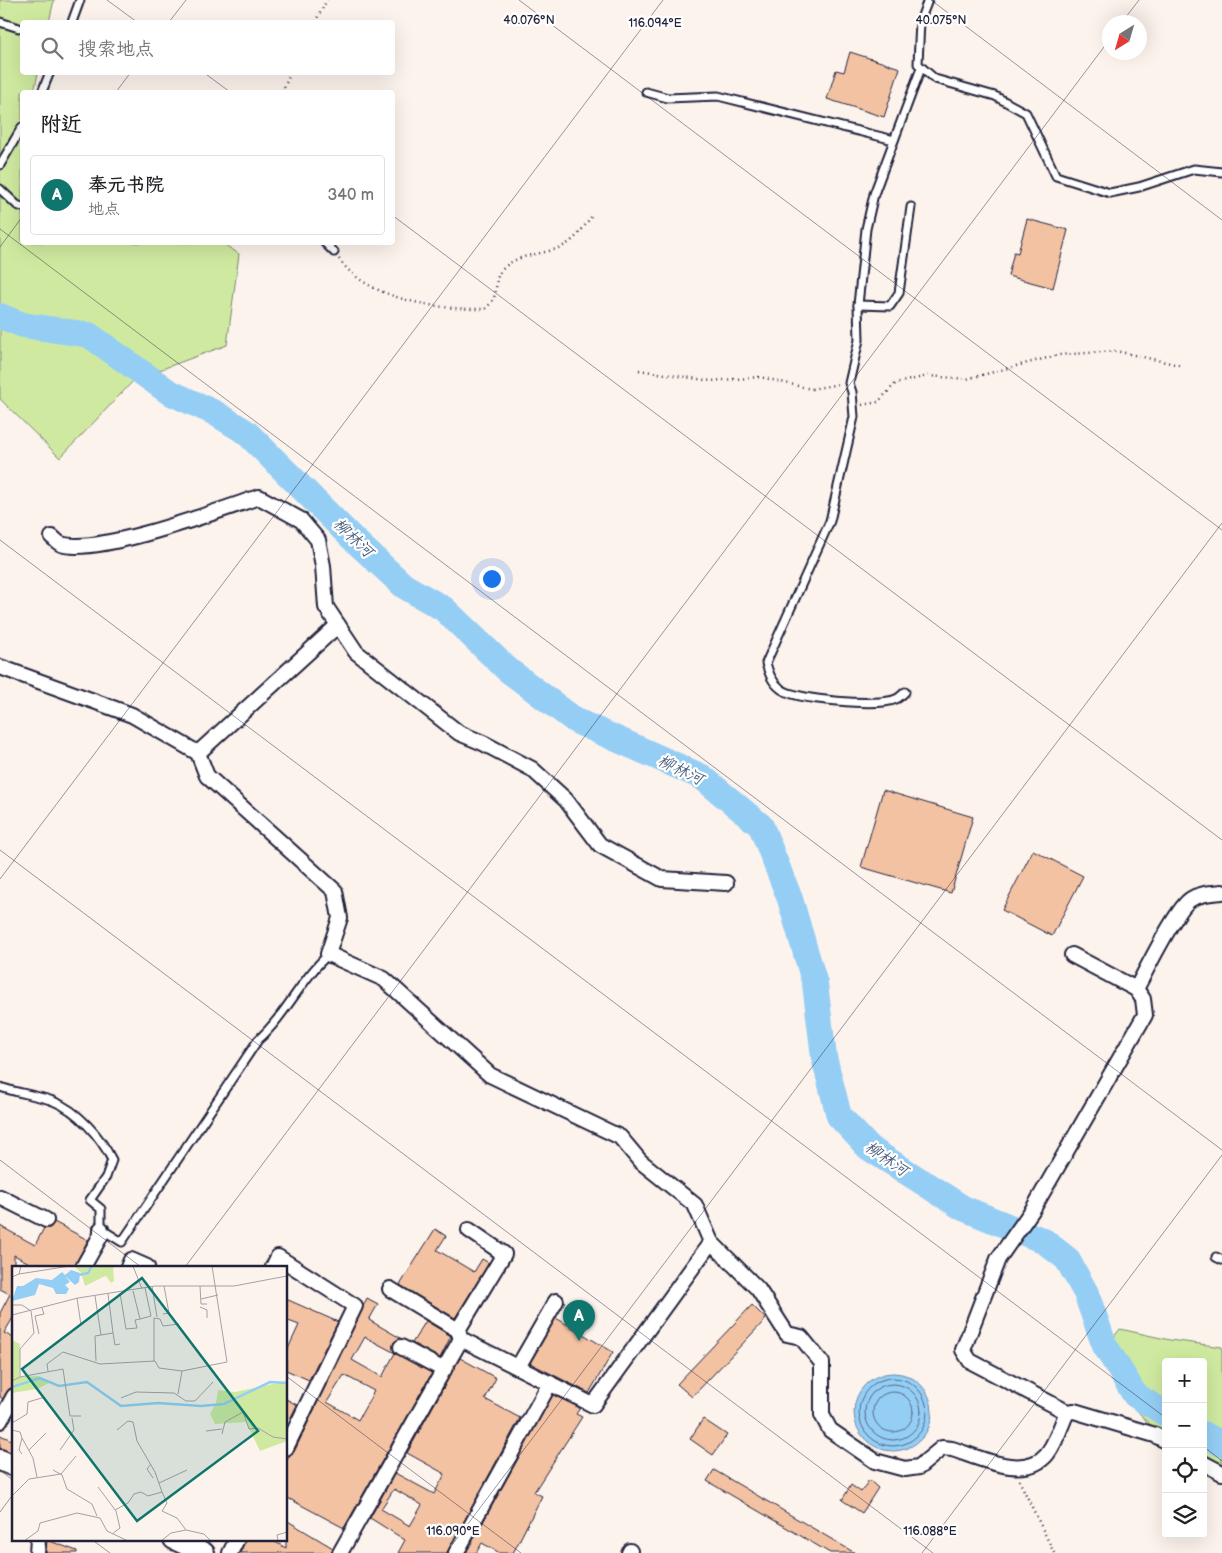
<!DOCTYPE html>
<html lang="zh">
<head>
<meta charset="utf-8">
<style>
	:root { --surface:#fff; --page:#f2f2f2; --text:#202124; --muted:#757577; --line:#e0e0e0; --accent:#0f766e }
	body { margin:0; font-family:"Balsamiq Sans","LXGW WenKai TC",sans-serif; background:var(--page); color:var(--text) }
	.controls { position:absolute; right:15px; bottom:15px; display:grid; overflow:hidden; border-radius:5px; box-shadow:0 5px 20px #0002 }
	.controls button { width:45px; height:45px; display:grid; place-items:center; padding:0; border:0; border-bottom:1px solid var(--line); background:var(--surface); color:var(--text); font:25px sans-serif }
	.compass { position:absolute; left:1102px; top:15px; width:45px; height:45px; border-radius:50%; background:var(--surface); box-shadow:0 5px 20px #0002; rotate:217deg }
	.you { position:absolute; left:491px; top:578px; width:18px; height:18px; margin:-12px; border:4px solid #fff; border-radius:50%; background:#1a73e8; box-shadow:0 0 0 8px #1a73e833 }
	.badge { display:grid; place-items:center; width:32px; height:32px; border-radius:50%; background:var(--accent); color:#fff; font-size:16px; font-weight:700 }
	.pin { position:absolute; translate:-50% -41px; filter:drop-shadow(0 1px 2px #0008) }
	.pin::after { content:''; position:absolute; top:26px; width:18px; height:15px; background:inherit; clip-path:polygon(0 0,100% 0,50% 100%) }
	.list { margin:0; padding:0; list-style:none }
	h2 { display:flex; justify-content:space-between; align-items:center; height:65px; margin:0; padding:0 20px; font-size:21px }
	h2 small { font-size:16px; font-weight:400; color:var(--muted) }
	.list li { display:grid; grid-template-columns:32px 1fr auto; gap:15px; align-items:center; box-sizing:border-box; height:80px; margin:0 10px 10px; padding:0 10px; border:1px solid var(--line); border-radius:5px }
	.list b { display:block; font-size:19px; white-space:nowrap }
	.list p { margin:0; font-size:16px; white-space:nowrap; color:var(--muted) }
	.list em { font-size:16px; font-style:normal; color:var(--muted) }
	.icon { flex:none; width:28px; height:28px; fill:none; stroke:currentColor; stroke-width:2; stroke-linecap:round; stroke-linejoin:round }
	.map { position:relative; flex:none; width:1222px; height:1553px; overflow:hidden }
	.search { position:absolute; background:var(--surface); box-shadow:0 5px 20px #0002; left:20px; top:20px; width:375px; height:55px; display:flex; align-items:center; gap:12px; box-sizing:border-box; padding:0 18px; border-radius:5px; color:var(--muted); font-size:19px }
	.panel { position:absolute; background:var(--surface); box-shadow:0 5px 20px #0002; left:20px; top:90px; width:375px; height:155px; border-radius:5px }
	.map>svg:first-child { display:block }
	.green { fill:#cfeaa0; stroke:#78866e }
	.water { fill:#95cef5; stroke:#6789ab }
	.lines { fill:none; stroke-linecap:round; stroke-linejoin:round }
	.shore { stroke:#506785; stroke-width:1 }
	.river { stroke:#95cef5; stroke-width:26 }
	.building { fill:#f3c2a3; stroke:#22223b; fill-rule:evenodd }
	.lane-casing { stroke:#22223b; stroke-width:11 }
	.street-casing { stroke:#22223b; stroke-width:18 }
	.secondary-casing { stroke:#22223b; stroke-width:24 }
	.path { stroke:#22223b; stroke-width:2.5; stroke-dasharray:1 4; stroke-linecap:butt }
	.lane { stroke:#fff; stroke-width:7 }
	.street { stroke:#fff; stroke-width:14 }
	.secondary { stroke:#fff; stroke-width:20 }
	.ticks { fill:none; stroke:#22223b; stroke-width:1; stroke-opacity:0.45 }
	.labels { text-anchor:middle; stroke-width:4.5; stroke-linejoin:round; paint-order:stroke }
	.water-label { font-size:16px; font-style:italic; fill:#4a5e7c; stroke:#fff }
	.inset-river { fill:none; stroke:#95cef5; stroke-width:2.5 }
	.inset-road { fill:none; stroke:#a59fa6; stroke-width:1 }
	.view { fill:#0f766e; fill-opacity:0.15; stroke:#0f766e; stroke-width:2.5 }
	.inset-edge { fill:none; stroke:#22223b; stroke-width:2.5 }
	.ticks-label { font-size:12px; text-anchor:middle; fill:#22223b; stroke:#fff; stroke-width:4.5; stroke-linejoin:round; paint-order:stroke }
</style>
</head>
<body>
<div class="map">
<svg width="1222" height="1553" viewBox="0 0 1222 1553">
	<rect width="100%" height="100%" fill="#fdf3ed"/>
	<filter id="ink" filterUnits="userSpaceOnUse"><feTurbulence type="fractalNoise" baseFrequency=".02" numOctaves="2"/><feDisplacementMap in="SourceGraphic" scale="10" xChannelSelector="R" yChannelSelector="G"/><feConvolveMatrix kernelMatrix="1 2 1 2 8 2 1 2 1" color-interpolation-filters="sRGB"/></filter>
	<g filter="url(#ink)">
		<!-- green -->
		<g class="green">
			<path d="M 0,0 L 54,0 L 49,22 L 22,22 L 22,72 L 38,73 L 34,92 L 22,92 L 22,242 L 222,243 L 239,254 L 227,345 L 135,379 L 60,458 L 0,399 Z"/>
			<path d="M 1120,1329 L 1170,1340 L 1222,1347 L 1222,1466 L 1203,1458 L 1203,1362 L 1166,1362 L 1166,1438 C 1128,1409 1122,1388 1110,1342 Z"/>
		</g>
		<!-- water -->
		<circle class="water" cx="893" cy="1412" r="39"/>
		<g class="lines">
			<!-- shore -->
			<g class="shore">
				<circle cx="893" cy="1412" r="34"/>
				<circle cx="893" cy="1412" r="28"/>
				<circle cx="893" cy="1412" r="20"/>
			</g>
			<!-- river -->
			<g class="river">
				<path d="M 0,316 L 23,325 L 89,335 L 169,392 L 215,413 L 246,432 L 352,538 L 404,586 L 444,609 L 508,670 L 576,721 L 702,777 L 761,826 L 790,899 L 815,984 L 824,1057 L 839,1116 L 869,1148 L 963,1208 L 1044,1241 L 1067,1259 L 1086,1293 L 1104,1344 L 1135,1395 L 1166,1414"/>
				<path d="M 1203,1434 L 1222,1444"/>
			</g>
		</g>
		<!-- building -->
		<g class="building">
			<path d="M 850,52 L 900,68 L 884,117 L 827,99 L 836,70 L 844,72 Z"/>
			<path d="M 1027,219 L 1068,230 L 1053,288 L 1008,276 L 1014,252 L 1018,253 Z"/>
			<path d="M 883,790 L 973,817 L 951,893 L 861,867 Z"/>
			<path d="M 1033,850 L 1083,876 L 1052,936 L 1002,910 Z"/>
			<path d="M 54,1222 L 88,1240 L 74,1267 L 37,1267 L 14,1255 L 14,1316 L 4,1333 L 14,1338 L 14,1387 L 9,1389 L 3,1399 L 0,1397 L 0,1313 L 10,1294 L 0,1289 L 0,1226 L 35,1245 L 44,1228 L 50,1228 Z"/>
			<path d="M 435,1229 L 446,1236 L 437,1250 L 474,1272 L 482,1259 L 489,1263 L 455,1318 L 400,1285 Z"/>
			<path d="M 367,1298 L 378,1304 L 369,1320 L 402,1339 L 394,1342 L 394,1352 L 432,1373 L 344,1528 L 286,1497 L 286,1461 L 294,1452 ZM 365,1337 L 395,1353 L 382,1377 L 352,1360 ZM 344,1375 L 374,1391 L 358,1420 L 327,1402 Z"/>
			<path d="M 286,1299 L 338,1322 L 309,1380 L 286,1370 L 286,1353 L 299,1325 L 286,1320 Z"/>
			<path d="M 752,1305 L 766,1319 L 692,1397 L 677,1384 Z"/>
			<path d="M 556,1318 L 613,1352 L 589,1393 L 530,1363 Z"/>
			<path d="M 426,1321 L 451,1336 L 440,1358 L 412,1343 Z"/>
			<path d="M 460,1358 L 496,1378 L 485,1399 L 520,1418 L 447,1553 L 398,1553 L 405,1540 L 370,1518 L 395,1473 L 434,1494 L 445,1474 L 407,1453 ZM 394,1489 L 422,1505 L 410,1526 L 381,1509 Z"/>
			<path d="M 553,1395 L 580,1408 L 576,1414 L 582,1417 L 534,1492 L 542,1496 L 513,1553 L 500,1553 L 482,1543 L 476,1553 L 466,1553 Z"/>
			<path d="M 286,1399 L 297,1405 L 290,1419 L 286,1418 Z"/>
			<path d="M 703,1419 L 727,1435 L 713,1455 L 690,1439 Z"/>
			<path d="M 0,1435 L 14,1441 L 14,1453 L 0,1448 Z"/>
			<path d="M 714,1470 L 855,1553 L 830,1553 L 707,1481 Z"/>
			<path d="M 869,1480 L 878,1488 L 862,1513 L 842,1500 L 851,1485 L 861,1492 Z"/>
			<path d="M 286,1520 L 333,1548 L 331,1553 L 240,1553 L 246,1539 L 270,1539 L 286,1548 Z"/>
			<path d="M 47,1540 L 77,1551 L 77,1553 L 46,1553 Z"/>
		</g>
		<g class="lines">
			<defs>
				<g id="lane">
					<path d="M 928,0 L 920,21 L 918,64 L 935,79 L 995,96 L 1026,113 L 1056,176 L 1110,193 L 1139,187 L 1194,169 L 1222,172"/>
					<path d="M 0,22 L 22,29"/>
					<path d="M 72,22 L 80,0"/>
					<path d="M 42,92 L 50,72"/>
					<path d="M 646,92 L 668,98 L 718,96 L 894,140"/>
					<path d="M 0,165 L 22,127"/>
					<path d="M 0,189 L 17,205 L 22,207"/>
					<path d="M 324,242 L 334,252"/>
					<path d="M 858,305 L 890,306 L 899,293 L 911,207"/>
					<path d="M 905,692 C 903,694 899,698 896,699 C 880,707 795,700 781,689 C 772,682 769,674 766,663 L 830,521 L 854,417 L 852,392 L 849,383 L 859,340 L 858,305 L 866,229 L 874,194 L 921,68"/>
					<path d="M 0,1087 C 17,1093 36,1095 53,1101 C 78,1111 100,1136 112,1160 L 106,1177 L 90,1200 L 101,1209 L 101,1229 L 122,1242 L 258,1040 C 286,1015 301,979 329,954"/>
					<path d="M 1216,1257 L 1222,1260"/>
				</g>
				<g id="street">
					<path d="M 52,537 C 55,539 58,543 61,544 C 97,556 220,510 259,497 L 301,520 L 318,540 L 323,566 L 326,607 L 356,652 L 459,733 L 483,743 L 532,769 L 566,800 L 600,845 L 662,879 L 726,883"/>
					<path d="M 0,667 L 132,715 L 198,753 L 207,776 L 335,891 L 340,918 L 328,954 L 384,979 L 490,1075 L 620,1137 L 640,1161 L 695,1205 L 711,1242 L 758,1289 L 787,1334 L 801,1337 L 822,1363 L 822,1415 L 830,1430 L 875,1461 L 905,1469 L 919,1467 L 942,1448 L 952,1449 C 978,1457 1025,1481 1047,1454 C 1056,1443 1061,1425 1067,1412"/>
					<path d="M 198,753 L 338,625"/>
					<path d="M 1072,955 L 1136,989 L 1143,999 L 1145,1015 L 1033,1209 L 998,1259 L 963,1350 L 970,1361 L 1067,1412 L 1074,1411 L 1155,1435 L 1166,1441"/>
					<path d="M 1136,989 C 1146,971 1177,907 1191,899 C 1201,893 1212,893 1222,892"/>
					<path d="M 0,1197 L 46,1220"/>
					<path d="M 83,1267 L 101,1235 L 101,1229"/>
					<path d="M 128,1267 L 131,1260 L 147,1267"/>
					<path d="M 273,1267 L 278,1257 L 355,1306 L 286,1448"/>
					<path d="M 390,1289 L 458,1330"/>
					<path d="M 461,1339 L 458,1330 L 504,1254 L 469,1230"/>
					<path d="M 401,1347 L 444,1370"/>
					<path d="M 518,1367 L 556,1301"/>
					<path d="M 0,1421 L 14,1396"/>
					<path d="M 1203,1463 L 1222,1473"/>
					<path d="M 37,1553 L 38,1539"/>
					<path d="M 230,1553 L 237,1539"/>
					<path d="M 340,1553 L 461,1339 L 593,1405 L 711,1242"/>
					<path d="M 456,1553 L 550,1383"/>
					<path d="M 629,1553 L 630,1551"/>
				</g>
				<g id="secondary">
					<path d="M 0,1460 L 14,1466"/>
					<path d="M 174,1539 L 204,1553"/>
				</g>
			</defs>
			<!-- lane casing -->
			<use href="#lane" class="lane-casing"/>
			<!-- street casing -->
			<use href="#street" class="street-casing"/>
			<!-- secondary casing -->
			<use href="#secondary" class="secondary-casing"/>
			<!-- path -->
			<g class="path">
				<path d="M 315,22 L 327,0"/>
				<path d="M 282,92 L 291,72"/>
				<path d="M 339,259 C 368,300 439,310 485,309 C 505,291 488,281 506,266 C 523,251 553,256 571,241 C 579,235 585,225 591,217"/>
				<path d="M 639,370 L 711,381 L 760,377 L 811,389 L 840,384"/>
				<path d="M 862,405 L 878,402 L 896,383 L 928,376 L 967,379 L 1058,355 L 1116,351 L 1179,365"/>
				<path d="M 1019,1480 L 1054,1553"/>
			</g>
			<!-- lane -->
			<use href="#lane" class="lane"/>
			<!-- street -->
			<use href="#street" class="street"/>
			<!-- secondary -->
			<use href="#secondary" class="secondary"/>
		</g>
	</g>
	<!-- ticks -->
	<path class="ticks" d="M 107,0 L 137,22M 519,0 L 1222,530M 931,0 L 1222,220M 169,22 L 186,0M 1122,22 L 1139,0M 203,72 L 230,92M 116,92 L 131,72M 392,215 L 1222,840M 0,229 L 1222,1150M 0,247 L 22,217M 0,540 L 1166,1418M 0,850 L 933,1553M 0,879 L 663,0M 0,1160 L 141,1267M 185,1267 L 1110,39M 286,1376 L 521,1553M 1203,1446 L 1222,1461M 0,1470 L 14,1481M 0,1512 L 14,1493M 91,1539 L 110,1553M 446,1553 L 1222,523M 922,1553 L 1222,1155"/>
	<g class="labels">
		<!-- water labels -->
		<g class="water-label">
			<text transform="translate(354 537) rotate(44)" y="6">柳林河</text>
			<text transform="translate(681 769) rotate(26)" y="6">柳林河</text>
			<text transform="translate(887 1158) rotate(35)" y="6">柳林河</text>
		</g>
	</g>
	<!-- overview -->
	<g transform="translate(12 1266)">
		<rect width="275" height="275" fill="#fdf3ed"/>
		<path d="M 101,0 L 102,15 L 99,17 L 94,10 L 91,11 L 73,20 L 69,7 L 63,1 ZM 0,74 L 8,78 L 7,111 L 27,110 L 37,117 L 25,123 L 0,127 ZM 275,115 L 275,175 L 248,185 L 234,156 L 203,158 L 198,148 L 204,137 L 206,124 L 223,126 Z" fill="#cfeaa0"/>
		<path d="M 59,4 L 68,7 L 67,16 L 63,19 L 53,10 L 58,16 L 53,19 L 57,23 L 54,28 L 44,28 L 41,22 L 27,18 L 23,29 L 0,35 L 5,20 L 11,20 L 24,12 L 40,14 L 50,6 L 53,9 Z" fill="#95cef5"/>
		<path class="inset-river" d="M 67,9 L 76,7 L 80,0M 0,121 L 28,112 L 47,120 L 75,116 L 109,140 L 146,137 L 189,140 L 212,138 L 258,116 L 275,117"/>
		<path class="inset-road" d="M 121,0 L 130,23M 7,8 L 58,0M 0,11 L 7,8 L 9,0M 140,20 L 145,51M 188,20 L 189,38 L 195,38M 121,25 L 128,53 L 139,50 L 133,22M 108,27 L 114,63 L 125,62 L 123,54 L 128,53M 83,30 L 89,69M 65,32 L 69,59M 189,33 L 206,29M 0,39 L 10,39 L 19,45 L 22,67 L 8,83 L 8,111 L 0,115M 188,41 L 195,44 L 195,52M 151,48 L 157,47 L 152,20M 0,49 L 66,32 L 143,20 L 222,20 L 275,10M 101,67 L 103,79 L 108,78M 27,68 L 23,50 L 32,48 L 30,42M 84,95 L 83,70 L 101,67 L 96,28M 142,95 L 142,52 L 148,53 L 151,60 L 167,58M 36,105 L 35,98 L 51,86 L 88,98 L 143,95 L 147,102 L 170,105 L 215,96 L 200,0M 8,111 L 51,103 L 58,150 L 69,150M 166,128 L 170,105M 109,132 L 124,126 L 162,127 L 174,135 L 183,135 L 201,116M 0,157 L 15,148 L 16,136 L 33,131M 0,164 L 8,166 L 10,172 L 7,184 L 10,188M 105,164 L 116,155 L 121,156 L 125,175 L 143,206 L 150,226M 194,165 L 210,163M 210,168 L 213,156 L 231,146 L 237,163 L 246,162 L 261,171 L 275,173M 10,172 L 21,192 L 25,211M 17,184 L 34,167M 48,184 L 62,164 L 60,152M 139,198 L 135,203 L 141,212M 41,204 L 50,209 L 55,223 L 80,238 L 85,250M 147,217 L 175,204M 86,221 L 104,245 L 108,262 L 100,268M 0,230 L 17,213 L 49,208 L 64,190M 103,244 L 116,237 L 122,228 L 129,226 L 136,230 L 150,226 L 155,237 L 150,245 L 165,252 L 174,264M 12,275 L 26,265 L 28,257 L 65,247 L 88,252 L 95,265 L 116,275M 149,275 L 159,267 L 174,264 L 192,268 L 199,275M 266,275 L 265,269 L 275,266"/>
		<path class="view" d="M 130,12 L 246,165 L 125,255 L 10,103 Z"/>
		<rect width="275" height="275" class="inset-edge"/>
	</g>
	<g class="ticks-label">
		<text x="529" y="24">40.076°N</text>
		<text x="941" y="24">40.075°N</text>
		<text x="655" y="27">116.094°E</text>
		<text x="453" y="1535">116.090°E</text>
		<text x="930" y="1535">116.088°E</text>
	</g>
</svg>
<div class="controls">
<button>+</button>
<button>−</button>
<button><svg class="icon" aria-label="locate" viewBox="0 0 24 24"><circle cx="12" cy="12" r="6"/><path d="M12 2v4M12 18v4M2 12h4M18 12h4"/></svg></button>
<button><svg class="icon" aria-label="layers" viewBox="0 0 24 24"><path d="M12 4l9 5-9 5-9-5zM3 14l9 5 9-5"/></svg></button>
</div>
<svg class="compass" viewBox="-18 -18 36 36"><path d="M0-13l5 13h-10z" fill="#e53935"/><path d="M0 13l5-13h-10z" fill="#757577"/></svg>
<div class="you"></div>
<div class="pin badge" style="left:579px;top:1341px">A</div>
<div class="search"><svg class="icon" aria-label="search" viewBox="0 0 24 24"><circle cx="10" cy="10" r="6"/><path d="M15 15l6 6"/></svg>搜索地点</div>
<section class="panel">
<h2>附近<small></small></h2>
<ul class="list">
<li><span class="badge">A</span><div><b>奉元书院</b><p>地点</p></div><em>340 m</em></li>
</ul>
</section>
</div>
</body>
</html>
